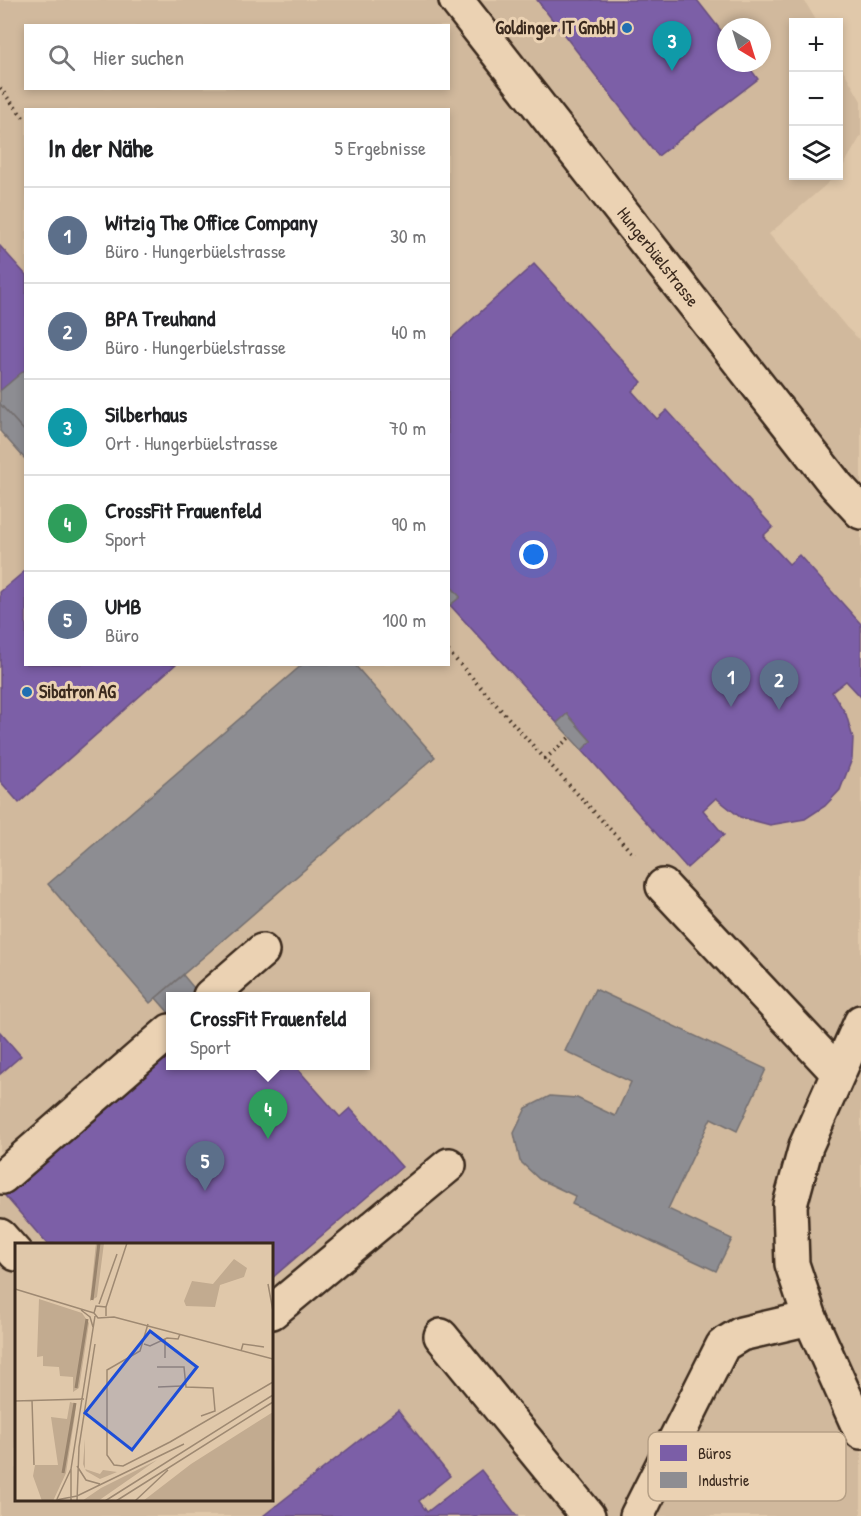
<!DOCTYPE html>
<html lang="de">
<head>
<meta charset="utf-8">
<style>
	:root { --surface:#fff; --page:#f6f6f6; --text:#202124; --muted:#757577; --line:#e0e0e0; --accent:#1f6fb2 }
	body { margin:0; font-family:"Patrick Hand",sans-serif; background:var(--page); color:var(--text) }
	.controls { position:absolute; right:18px; top:18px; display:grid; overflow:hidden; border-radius:0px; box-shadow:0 3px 9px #0003 }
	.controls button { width:54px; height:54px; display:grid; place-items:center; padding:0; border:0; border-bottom:2px solid var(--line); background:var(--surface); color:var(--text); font:30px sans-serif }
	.compass { position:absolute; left:717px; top:18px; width:54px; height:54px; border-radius:50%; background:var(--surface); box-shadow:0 3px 9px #0003; rotate:142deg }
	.you { position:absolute; left:534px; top:555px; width:21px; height:21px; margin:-15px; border:4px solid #fff; border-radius:50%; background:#1a73e8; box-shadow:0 0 0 9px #1a73e833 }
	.badge { display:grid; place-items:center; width:39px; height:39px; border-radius:50%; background:var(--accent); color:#fff; font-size:20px; font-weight:700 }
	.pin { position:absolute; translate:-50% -50px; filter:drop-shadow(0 2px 3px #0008) }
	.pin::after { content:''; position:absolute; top:32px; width:21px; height:18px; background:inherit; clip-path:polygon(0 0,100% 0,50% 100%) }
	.popup { position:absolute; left:166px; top:992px; width:204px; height:78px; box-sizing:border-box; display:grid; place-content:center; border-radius:0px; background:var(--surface); filter:drop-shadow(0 2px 4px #0005); font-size:20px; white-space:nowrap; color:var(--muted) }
	.popup b { font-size:22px; color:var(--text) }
	.popup::after { content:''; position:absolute; left:50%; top:100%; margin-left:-12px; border:12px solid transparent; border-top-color:var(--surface) }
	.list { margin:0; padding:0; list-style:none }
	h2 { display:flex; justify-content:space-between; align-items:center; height:78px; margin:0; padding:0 24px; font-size:26px }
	h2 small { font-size:20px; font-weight:400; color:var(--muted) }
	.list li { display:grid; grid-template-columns:39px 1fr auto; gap:18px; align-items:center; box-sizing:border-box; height:96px; padding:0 24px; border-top:2px solid var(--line) }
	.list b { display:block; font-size:22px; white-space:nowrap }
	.list p { margin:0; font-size:20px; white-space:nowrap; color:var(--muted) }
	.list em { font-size:20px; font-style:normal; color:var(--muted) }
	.icon { flex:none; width:33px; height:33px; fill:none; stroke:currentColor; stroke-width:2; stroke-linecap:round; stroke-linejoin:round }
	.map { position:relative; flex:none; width:861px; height:1516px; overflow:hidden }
	.search { position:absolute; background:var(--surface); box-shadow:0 3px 9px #0003; left:24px; top:24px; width:426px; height:66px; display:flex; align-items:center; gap:15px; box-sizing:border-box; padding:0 21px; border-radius:0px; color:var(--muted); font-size:22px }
	.panel { position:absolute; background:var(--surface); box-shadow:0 3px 9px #0003; left:24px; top:108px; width:426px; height:558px; border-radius:0px }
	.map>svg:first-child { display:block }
	.built { fill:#d1b99d; fill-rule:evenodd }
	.offices { fill:#7b5ea7; stroke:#684e7e; stroke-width:1.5 }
	.industry { fill:#8d8d92; stroke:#746f6f; stroke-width:1.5 }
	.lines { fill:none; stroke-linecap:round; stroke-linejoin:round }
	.minor-casing { stroke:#3b2a1e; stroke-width:38 }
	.path { stroke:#3b2a1e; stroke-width:4; stroke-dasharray:1.5 4.5; stroke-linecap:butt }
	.minor { stroke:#ebd2b3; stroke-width:33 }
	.poi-dot { fill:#1f6fb2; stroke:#ebd2b3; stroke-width:2 }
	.labels { text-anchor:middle; stroke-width:6; stroke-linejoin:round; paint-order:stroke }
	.poi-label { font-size:18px; font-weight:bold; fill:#3b2a1e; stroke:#ebd2b3; text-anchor:end }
	.street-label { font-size:18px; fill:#3b2a1e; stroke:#ebd2b3 }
	.inset-river { fill:none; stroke:#98836c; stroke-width:3 }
	.inset-road { fill:none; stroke:#9e8972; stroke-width:1.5 }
	.view { fill:#1d4ed8; fill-opacity:0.15; stroke:#1d4ed8; stroke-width:3 }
	.inset-edge { fill:none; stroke:#3b2a1e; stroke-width:3 }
	.key { fill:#ebd2b3; stroke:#b6a086; stroke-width:1.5 }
	.key-label { font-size:16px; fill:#3b2a1e }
</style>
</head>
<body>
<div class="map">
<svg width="861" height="1516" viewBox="0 0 861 1516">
	<rect width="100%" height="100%" fill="#e0c8aa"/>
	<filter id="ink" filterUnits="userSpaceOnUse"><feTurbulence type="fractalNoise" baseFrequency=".0167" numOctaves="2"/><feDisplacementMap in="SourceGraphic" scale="12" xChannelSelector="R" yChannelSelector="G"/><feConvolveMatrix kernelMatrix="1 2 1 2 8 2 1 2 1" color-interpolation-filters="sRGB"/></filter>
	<g filter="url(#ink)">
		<!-- built -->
		<g class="built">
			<path d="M 0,0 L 804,0 L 817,22 L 794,22 L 794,176 L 836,176 L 769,234 L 847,328 L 861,341 L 861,1516 L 0,1516 ZM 26,26 L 448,26 L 448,88 L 26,88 ZM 726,27 L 762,27 L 762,63 L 726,63 ZM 26,110 L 448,110 L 448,664 L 26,664 ZM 170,996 L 366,996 L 366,1066 L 170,1066 ZM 16,1244 L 272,1244 L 272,1500 L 16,1500 Z"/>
			<path d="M 838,61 L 861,101 L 861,136 L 839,173 Z"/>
		</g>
		<!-- offices -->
		<g class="offices">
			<path d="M 537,0 L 697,0 L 726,37 L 726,63 L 746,63 L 758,79 L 658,156 Z"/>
			<path d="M 0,246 L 26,275 L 26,369 L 0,391 Z"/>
			<path d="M 534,264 L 642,382 L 632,391 L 657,419 L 667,410 L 773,527 L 763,536 L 789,564 L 799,555 L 861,624 L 861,697 L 846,681 L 832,692 L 846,714 L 853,738 L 852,759 L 840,790 L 825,806 L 805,819 L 770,825 L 740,817 L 716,798 L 703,810 L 724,835 L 687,868 L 582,750 L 591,741 L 567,714 L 557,723 L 450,605 L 460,597 L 448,583 L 448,341 Z"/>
			<path d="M 26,570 L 26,664 L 176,664 L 19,803 L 0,781 L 0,592 Z"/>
			<path d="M 0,1032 L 21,1056 L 0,1074 Z"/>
			<path d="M 170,1041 L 170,1066 L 295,1066 L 340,1117 L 350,1108 L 402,1167 L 272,1278 L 272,1244 L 47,1244 L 0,1190 Z"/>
			<path d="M 398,1410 L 450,1476 L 419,1501 L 427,1512 L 481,1470 L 517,1516 L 263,1516 Z"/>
		</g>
		<!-- industry -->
		<g class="industry">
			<path d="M 26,369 L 26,433 L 0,404 L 0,391 Z"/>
			<path d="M 0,404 L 26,433 L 26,460 L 0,431 Z"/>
			<path d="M 448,583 L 460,597 L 450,605 L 448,604 Z"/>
			<path d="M 303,664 L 354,664 L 435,757 L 150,1003 L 48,884 Z"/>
			<path d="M 567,714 L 591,741 L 582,750 L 557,723 Z"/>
			<path d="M 183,975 L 199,994 L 196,996 L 170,996 L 170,1014 L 156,998 Z"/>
			<path d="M 595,989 L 766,1069 L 737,1131 L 711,1118 L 668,1209 L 732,1239 L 716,1271 L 572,1204 L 575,1196 L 539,1179 L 520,1161 L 514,1133 L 526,1108 L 550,1096 L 577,1098 L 615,1116 L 631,1082 L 565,1051 Z"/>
		</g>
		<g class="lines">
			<defs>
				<g id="minor">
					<path d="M 456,0 L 836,485 L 861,512"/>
					<path d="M 663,886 L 838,1073"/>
					<path d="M 210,996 L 262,951"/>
					<path d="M 861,1022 L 806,1146 L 790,1205 L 792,1264 L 810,1318 L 861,1432"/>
					<path d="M 2,1177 L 170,1031"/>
					<path d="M 0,1236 L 16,1254"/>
					<path d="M 272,1312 L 449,1165"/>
					<path d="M 441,1336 L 588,1516"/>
					<path d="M 637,1516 L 723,1345 L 741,1334 L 810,1318"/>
				</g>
			</defs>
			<!-- minor casing -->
			<use href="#minor" class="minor-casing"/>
			<!-- path -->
			<g class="path">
				<path d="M 0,88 L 26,121"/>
				<path d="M 448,651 L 545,759 L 634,855"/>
				<path d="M 545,759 L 570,737"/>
			</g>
			<!-- minor -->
			<use href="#minor" class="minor"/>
		</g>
	</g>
	<!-- markers -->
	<g class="poi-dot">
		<circle cx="627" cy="28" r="6"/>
		<circle cx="27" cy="692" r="6"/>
	</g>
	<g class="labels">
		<!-- poi labels -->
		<g class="poi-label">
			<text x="615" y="34">Goldinger IT GmbH</text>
			<text x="39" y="698" text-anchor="start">Sibatron AG</text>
		</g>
		<!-- street labels -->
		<g class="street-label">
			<text transform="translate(658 257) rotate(52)" y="6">Hungerbüelstrasse</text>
		</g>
	</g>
	<!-- overview -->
	<g transform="translate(15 1243)">
		<rect width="258" height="258" fill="#e0c8aa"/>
		<path d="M 81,0 L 89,0 L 88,8 L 82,54 L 75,58 ZM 219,16 L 232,25 L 229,34 L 205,42 L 200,64 L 171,63 L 169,58 L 177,38 L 198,41 ZM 24,56 L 67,70 L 74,80 L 64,145 L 58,149 L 58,134 L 45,133 L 44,124 L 28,123 L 28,113 L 22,114 ZM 55,159 L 61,161 L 60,172 L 51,230 L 38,258 L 27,258 L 18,233 L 20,222 L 43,222 L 36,174 L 52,176 ZM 258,169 L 258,258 L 128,258 L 176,221 ZM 70,196 L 70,226 L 85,231 L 88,227 L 102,229 L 85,236 L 71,228 L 68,221 ZM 142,217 L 83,258 L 67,258 L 86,245 Z" fill="#c2ab90"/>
		<path class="inset-river" d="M 77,57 L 84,0M 61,145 L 72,76M 48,230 L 60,160"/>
		<path class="inset-road" d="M 253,41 L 258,68M 0,46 L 79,70M 84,61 L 102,11M 91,64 L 112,0M 66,67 L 75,74 L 78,84M 91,73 L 91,64 L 81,63 L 79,70 L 83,75 L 99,74 L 258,116M 133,81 L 125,108 L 92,127 L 92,212 L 99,222 L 108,223 L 155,199 L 258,139M 150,96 L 150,115M 129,101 L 135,103 L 152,95 L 163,96 L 165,91M 226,108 L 228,101 L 249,104M 142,124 L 169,124 L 171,144 L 198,145 L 200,168 L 186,173M 143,144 L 167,143M 17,157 L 19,222M 0,158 L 69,156M 62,223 L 71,237 L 85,241M 42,256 L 56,226M 41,257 L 62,253 L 169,201M 56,258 L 56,226 L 80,73M 62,258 L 64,204 L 80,101M 90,258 L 258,152M 101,258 L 258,159M 120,258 L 153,227"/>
		<path class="view" d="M 135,88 L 182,124 L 117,207 L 70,170 Z"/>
		<rect width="258" height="258" class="inset-edge"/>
	</g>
	<!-- legend -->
	<rect x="648" y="1432" width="198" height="69" rx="9" class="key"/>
	<rect x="660" y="1445" width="27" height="16" fill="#7b5ea7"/>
	<rect x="660" y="1472" width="27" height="16" fill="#8d8d92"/>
	<g class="key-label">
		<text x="698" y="1459">Büros</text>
		<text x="698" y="1486">Industrie</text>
	</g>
</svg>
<div class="controls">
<button>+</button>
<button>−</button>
<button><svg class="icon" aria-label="layers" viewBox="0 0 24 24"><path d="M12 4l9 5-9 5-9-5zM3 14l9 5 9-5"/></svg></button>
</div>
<svg class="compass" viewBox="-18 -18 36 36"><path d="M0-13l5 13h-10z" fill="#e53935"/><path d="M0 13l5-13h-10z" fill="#757577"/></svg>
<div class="you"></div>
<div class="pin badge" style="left:731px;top:707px;background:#5c6f8a">1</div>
<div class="pin badge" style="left:779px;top:710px;background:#5c6f8a">2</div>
<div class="pin badge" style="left:672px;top:71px;background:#0f9aa8">3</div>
<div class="pin badge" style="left:268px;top:1139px;background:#2e9e5b">4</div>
<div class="popup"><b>CrossFit Frauenfeld</b>Sport</div>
<div class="pin badge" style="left:205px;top:1191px;background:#5c6f8a">5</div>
<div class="search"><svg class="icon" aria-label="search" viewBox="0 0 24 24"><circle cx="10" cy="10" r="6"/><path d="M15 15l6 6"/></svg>Hier suchen</div>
<section class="panel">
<h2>In der Nähe<small>5 Ergebnisse</small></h2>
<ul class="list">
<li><span class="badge" style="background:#5c6f8a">1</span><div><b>Witzig The Office Company</b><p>Büro · Hungerbüelstrasse</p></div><em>30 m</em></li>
<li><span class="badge" style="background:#5c6f8a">2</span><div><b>BPA Treuhand</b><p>Büro · Hungerbüelstrasse</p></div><em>40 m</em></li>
<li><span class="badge" style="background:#0f9aa8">3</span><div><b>Silberhaus</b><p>Ort · Hungerbüelstrasse</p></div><em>70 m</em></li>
<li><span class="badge" style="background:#2e9e5b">4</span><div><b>CrossFit Frauenfeld</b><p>Sport</p></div><em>90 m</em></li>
<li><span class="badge" style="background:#5c6f8a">5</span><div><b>UMB</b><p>Büro</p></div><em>100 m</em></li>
</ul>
</section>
</div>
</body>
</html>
